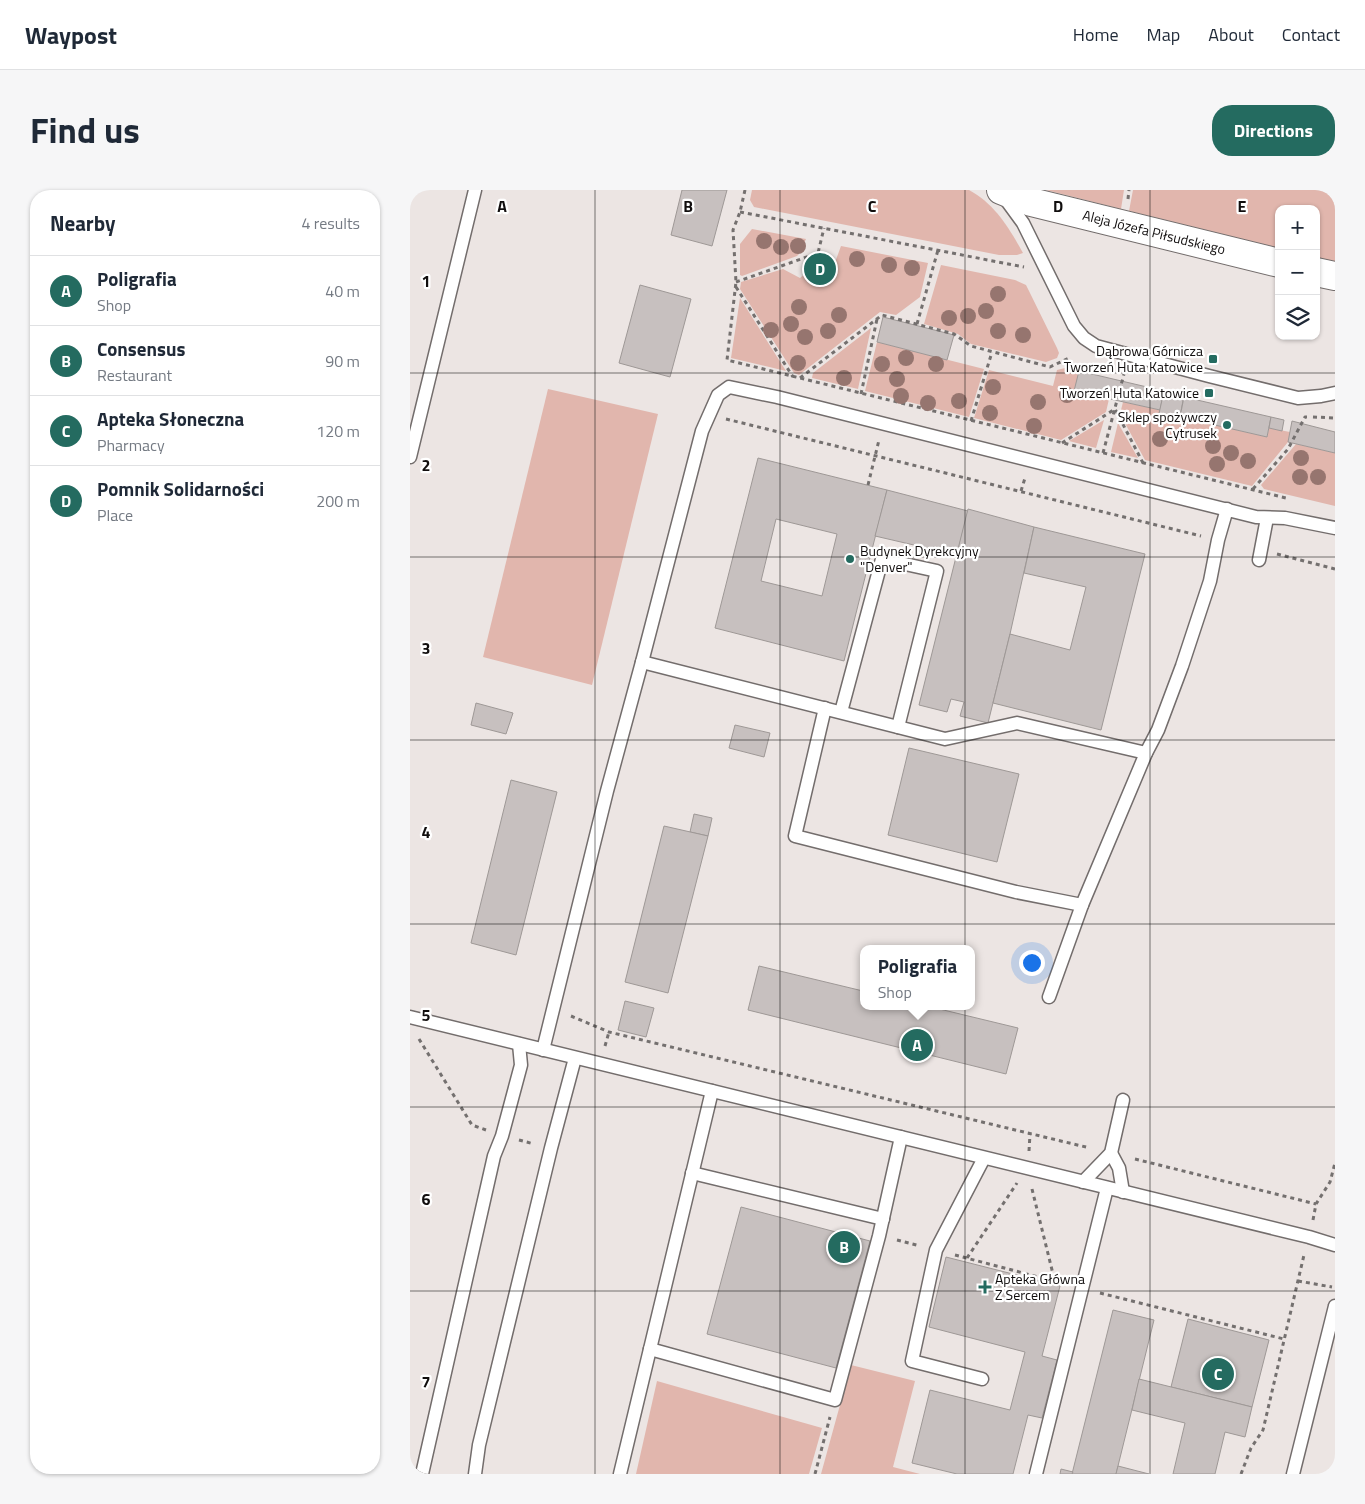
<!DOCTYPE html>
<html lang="en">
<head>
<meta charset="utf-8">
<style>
	:root { --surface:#fff; --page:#f6f6f7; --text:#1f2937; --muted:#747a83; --line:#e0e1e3; --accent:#246b60 }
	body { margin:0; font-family:"Titillium Web",sans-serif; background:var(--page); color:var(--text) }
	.controls { position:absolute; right:15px; top:15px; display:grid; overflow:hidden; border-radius:10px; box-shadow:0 1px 4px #0004 }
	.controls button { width:45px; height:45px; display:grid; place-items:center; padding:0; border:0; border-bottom:1px solid var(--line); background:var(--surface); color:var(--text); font:25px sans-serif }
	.you { position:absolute; left:621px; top:772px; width:18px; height:18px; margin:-12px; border:4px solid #fff; border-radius:50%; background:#1a73e8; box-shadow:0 0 0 8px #1a73e833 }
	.badge { display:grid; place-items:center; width:32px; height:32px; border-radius:50%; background:var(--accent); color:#fff; font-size:16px; font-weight:700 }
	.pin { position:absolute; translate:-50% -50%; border:2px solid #fff; box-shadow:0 1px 5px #0006 }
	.popup { position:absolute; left:450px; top:755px; width:115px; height:65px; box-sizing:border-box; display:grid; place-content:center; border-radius:10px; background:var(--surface); filter:drop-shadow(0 1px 4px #0005); font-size:16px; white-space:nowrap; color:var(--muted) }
	.popup b { font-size:19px; color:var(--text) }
	.popup::after { content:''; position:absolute; left:50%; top:100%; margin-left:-10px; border:10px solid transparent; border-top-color:var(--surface) }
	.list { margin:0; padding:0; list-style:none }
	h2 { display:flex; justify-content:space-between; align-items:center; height:65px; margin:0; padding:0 20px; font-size:21px }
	h2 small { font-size:16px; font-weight:400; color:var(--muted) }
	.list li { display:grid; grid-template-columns:32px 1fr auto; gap:15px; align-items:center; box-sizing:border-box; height:70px; padding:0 20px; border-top:1px solid var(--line) }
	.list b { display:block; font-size:19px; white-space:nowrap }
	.list p { margin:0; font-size:16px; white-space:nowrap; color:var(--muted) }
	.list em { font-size:16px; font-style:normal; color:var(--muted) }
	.icon { flex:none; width:28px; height:28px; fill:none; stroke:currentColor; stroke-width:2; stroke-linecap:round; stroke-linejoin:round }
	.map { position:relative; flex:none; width:925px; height:1284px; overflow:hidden; border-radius:20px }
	header { display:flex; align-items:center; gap:30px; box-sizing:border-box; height:70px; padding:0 25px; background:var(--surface); border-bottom:1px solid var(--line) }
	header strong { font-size:24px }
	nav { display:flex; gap:28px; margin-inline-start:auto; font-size:18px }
	.intro { display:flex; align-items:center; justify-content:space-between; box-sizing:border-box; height:120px; padding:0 30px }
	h1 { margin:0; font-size:35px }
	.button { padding:12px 22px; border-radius:20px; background:var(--accent); color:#fff; font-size:18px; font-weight:700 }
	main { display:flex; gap:30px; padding:0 30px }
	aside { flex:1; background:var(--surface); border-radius:20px; box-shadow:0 1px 4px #0004 }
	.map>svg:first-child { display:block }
	.green { fill:#e1b6ad }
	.building { fill:#c7c0bf; stroke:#9e9896; fill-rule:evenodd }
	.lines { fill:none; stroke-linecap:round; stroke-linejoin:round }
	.service-casing { stroke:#736d6c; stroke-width:15 }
	.tertiary-casing { stroke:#736d6c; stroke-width:30 }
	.path { stroke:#74706f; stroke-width:3; stroke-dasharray:4 4; stroke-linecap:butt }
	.service { stroke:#fff; stroke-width:12 }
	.tertiary { stroke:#fff; stroke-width:28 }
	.tree { fill:#96756f }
	.grid { fill:none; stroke:#110e0e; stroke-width:1; stroke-opacity:0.55 }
	.poi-dot { fill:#246b60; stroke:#fff; stroke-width:2 }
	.labels { text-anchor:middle; stroke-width:4.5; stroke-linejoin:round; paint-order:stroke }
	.street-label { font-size:14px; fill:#110e0e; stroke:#fff }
	.poi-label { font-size:14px; fill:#110e0e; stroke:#fff; text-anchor:end }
	.grid-label { font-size:16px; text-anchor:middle; font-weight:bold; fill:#110e0e; stroke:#fff; stroke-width:4.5; stroke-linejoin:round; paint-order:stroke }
</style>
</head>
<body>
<header>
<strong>Waypost</strong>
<nav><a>Home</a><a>Map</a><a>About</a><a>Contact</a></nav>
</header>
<div class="intro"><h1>Find us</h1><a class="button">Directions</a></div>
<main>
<aside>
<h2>Nearby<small>4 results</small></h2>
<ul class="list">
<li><span class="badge">A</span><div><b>Poligrafia</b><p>Shop</p></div><em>40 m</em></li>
<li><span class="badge">B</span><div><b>Consensus</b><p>Restaurant</p></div><em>90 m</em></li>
<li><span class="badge">C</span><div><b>Apteka Słoneczna</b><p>Pharmacy</p></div><em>120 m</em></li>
<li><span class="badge">D</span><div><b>Pomnik Solidarności</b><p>Place</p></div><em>200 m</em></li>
</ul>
</aside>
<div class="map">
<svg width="925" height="1284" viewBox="0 0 925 1284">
	<rect width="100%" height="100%" fill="#ece5e3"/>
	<!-- green -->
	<g class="green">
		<path d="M 342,0 L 559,0 C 585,14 599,38 613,63 L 607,65 L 589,65 L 344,17 L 340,10 Z"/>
		<path d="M 636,0 L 714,0 L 711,19 Z"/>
		<path d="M 723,0 L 925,0 L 925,72 L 906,68 L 906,19 L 869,19 L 869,58 L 719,21 Z"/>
		<path d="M 342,39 L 396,49 L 389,64 L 387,66 L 332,86 L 330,85 L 330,54 Z"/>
		<path d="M 431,56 L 518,73 L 510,107 L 486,125 L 470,122 L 389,185 L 384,183 L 330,99 L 331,92 L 373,79 L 390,88 L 397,82 L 420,86 Z"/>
		<path d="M 531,75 L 605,90 L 616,95 L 619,101 L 647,158 L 649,163 L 647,168 L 636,172 L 561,154 L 548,144 L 514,134 Z"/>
		<path d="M 330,108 L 376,181 L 321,168 Z"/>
		<path d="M 461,138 L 448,199 L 402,188 L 403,183 Z"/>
		<path d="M 467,152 L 574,179 L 559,227 L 455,201 Z"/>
		<path d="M 655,178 L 669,181 L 665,201 L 699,209 L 696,222 L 651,250 L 564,228 L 579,180 L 643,196 L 647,180 Z"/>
		<path d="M 138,199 L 248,224 L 182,495 L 73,467 Z"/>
		<path d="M 713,212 L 750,220 L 748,228 L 768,232 L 770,227 L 857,247 L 859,238 L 880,242 L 878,252 L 842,296 L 735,270 L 710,224 Z"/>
		<path d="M 694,230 L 686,258 L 659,251 Z"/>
		<path d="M 708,233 L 728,268 L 701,262 Z"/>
		<path d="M 886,254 L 925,263 L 925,316 L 854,299 L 851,295 Z"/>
		<path d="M 441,1175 L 505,1191 L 483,1277 L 510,1284 L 411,1284 Z"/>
		<path d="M 247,1191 L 412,1238 L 399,1284 L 226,1284 Z"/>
	</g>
	<!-- building -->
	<g class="building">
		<path d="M 272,0 L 317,0 L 302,56 L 261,45 Z"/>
		<path d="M 230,95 L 281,109 L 260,187 L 209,173 Z"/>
		<path d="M 473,127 L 544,145 L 537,170 L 467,152 Z"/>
		<path d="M 669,181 L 754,201 L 750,220 L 664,201 Z"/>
		<path d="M 754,201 L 774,205 L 769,232 L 748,228 Z"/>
		<path d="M 774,207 L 861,227 L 857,247 L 770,227 Z"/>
		<path d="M 861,227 L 874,230 L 872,241 L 859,238 Z"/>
		<path d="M 882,231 L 925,242 L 925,263 L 878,252 Z"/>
		<path d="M 348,268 L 477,300 L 434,471 L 305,438 ZM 366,329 L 427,344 L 412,406 L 351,391 Z"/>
		<path d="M 477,300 L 558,321 L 547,365 L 465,346 Z"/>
		<path d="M 558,319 L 624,337 L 600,444 L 578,533 L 550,526 L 554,512 L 541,509 L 537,522 L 509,515 Z"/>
		<path d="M 624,337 L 735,364 L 691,540 L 583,513 L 600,444 L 660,460 L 676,397 L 614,383 Z"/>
		<path d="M 66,513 L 103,523 L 96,544 L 61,535 Z"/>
		<path d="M 325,535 L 360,543 L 354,567 L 319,558 Z"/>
		<path d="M 499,558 L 609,584 L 587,672 L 478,645 Z"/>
		<path d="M 101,590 L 147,602 L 106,765 L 61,753 Z"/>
		<path d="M 284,624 L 302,628 L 298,646 L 280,642 Z"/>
		<path d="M 254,636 L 298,646 L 258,803 L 215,792 Z"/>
		<path d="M 349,776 L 453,801 L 453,816 L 517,816 L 608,838 L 596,884 L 338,820 Z"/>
		<path d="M 215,811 L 244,818 L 236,847 L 208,840 Z"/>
		<path d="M 331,1017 L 460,1051 L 426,1178 L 297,1144 Z"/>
		<path d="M 536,1067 L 650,1096 L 632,1166 L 647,1170 L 632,1228 L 618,1225 L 603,1284 L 547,1284 L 502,1273 L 520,1200 L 600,1220 L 615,1162 L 519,1137 Z"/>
		<path d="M 703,1120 L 744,1130 L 706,1284 L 662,1284 Z"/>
		<path d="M 778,1129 L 859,1150 L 842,1217 L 761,1197 Z"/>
		<path d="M 729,1189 L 842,1217 L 835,1247 L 815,1242 L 805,1284 L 763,1284 L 775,1233 L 722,1220 Z"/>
		<path d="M 708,1276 L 739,1284 L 706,1284 Z"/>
		<path d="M 651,1279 L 663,1282 L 662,1284 L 650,1284 Z"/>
	</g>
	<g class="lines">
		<defs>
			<g id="service">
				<path d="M 594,7 L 613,33 L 664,136 L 674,148 L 686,156 L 799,186 L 888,208 L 911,206 L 925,203"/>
				<path d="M 0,267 L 65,0"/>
				<path d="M 849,370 L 857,328"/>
				<path d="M 232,472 L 535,549 L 607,533 L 736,563"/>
				<path d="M 415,518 L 385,646 L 606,702 L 672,715"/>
				<path d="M 431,522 L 472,369 L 527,381 L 488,537"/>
				<path d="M 639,807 L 672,715 L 736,563 L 748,540 L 772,476 L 800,391 L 808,350 L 817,319"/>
				<path d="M 0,827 L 899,1047 L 925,1055"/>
				<path d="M 133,860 L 197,601 L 232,472 L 292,241 L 308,205 L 319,197 L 367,207 L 846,327 L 875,328 L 925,338"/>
				<path d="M 701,963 L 709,978 L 713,1002"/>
				<path d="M 282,983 L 473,1029"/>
				<path d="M 673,992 L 701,963 L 713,910"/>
				<path d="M 240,1159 L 425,1210 L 469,1046 L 491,947"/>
				<path d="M 572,1189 L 502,1171 L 526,1060 L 574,968"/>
				<path d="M 12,1284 L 84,966 L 92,946 L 111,875 L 109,854"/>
				<path d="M 65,1284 L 69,1255 L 141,958 L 165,868"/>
				<path d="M 210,1284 L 302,901"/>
				<path d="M 626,1284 L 697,998"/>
				<path d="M 883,1284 L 925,1116"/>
			</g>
			<g id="tertiary">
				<path id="s1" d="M 591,0 L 621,12 L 869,73"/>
				<path d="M 906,82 L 925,86"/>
			</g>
		</defs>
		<!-- service casing -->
		<use href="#service" class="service-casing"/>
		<!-- tertiary casing -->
		<use href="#tertiary" class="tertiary-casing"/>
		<!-- path -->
		<g class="path">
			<path d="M 335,0 L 330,22 L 323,40 L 326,92 L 317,170 L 876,308"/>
			<path d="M 718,9 L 719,0"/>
			<path d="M 330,22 L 614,77"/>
			<path d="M 326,92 L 408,63 L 414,38"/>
			<path d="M 326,97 L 383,187"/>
			<path d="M 507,134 L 528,60"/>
			<path d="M 390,188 L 472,125 L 544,144 L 561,156 L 640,177 L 661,167"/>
			<path d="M 451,204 L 467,129"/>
			<path d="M 903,227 L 925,228"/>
			<path d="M 316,229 L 791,346"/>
			<path d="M 561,231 L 582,162"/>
			<path d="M 652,253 L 705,219 L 733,273"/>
			<path d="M 693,263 L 714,184"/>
			<path d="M 458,295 L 469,250"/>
			<path d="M 843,299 L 878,259 L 895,227 L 897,227"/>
			<path d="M 611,301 L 615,288"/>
			<path d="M 867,364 L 925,379"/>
			<path d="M 161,826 L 199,842 L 680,958"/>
			<path d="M 9,849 L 62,935 L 76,940"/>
			<path d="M 195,856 L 199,842"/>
			<path d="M 109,950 L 124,954"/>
			<path d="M 619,961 L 620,944"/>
			<path d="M 725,969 L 906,1014"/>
			<path d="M 622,999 L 645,1092"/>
			<path d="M 903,1030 L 906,1014 L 920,992 L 925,973"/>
			<path d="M 487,1050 L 510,1056"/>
			<path d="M 545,1065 L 655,1094"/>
			<path d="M 557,1068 L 607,993"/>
			<path d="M 888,1091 L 922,1097"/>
			<path d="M 690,1103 L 874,1149"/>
			<path d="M 405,1284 L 420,1227"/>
			<path d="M 831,1284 L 841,1258 L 853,1240 L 894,1065"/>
		</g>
		<!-- service -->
		<use href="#service" class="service"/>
		<!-- tertiary -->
		<use href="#tertiary" class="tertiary"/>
	</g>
	<!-- trees -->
	<g class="tree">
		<circle cx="354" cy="51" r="8"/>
		<circle cx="388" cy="56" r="8"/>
		<circle cx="371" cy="57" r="8"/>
		<circle cx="447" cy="69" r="8"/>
		<circle cx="479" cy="75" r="8"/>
		<circle cx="502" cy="78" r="8"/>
		<circle cx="588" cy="104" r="8"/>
		<circle cx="389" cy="117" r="8"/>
		<circle cx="576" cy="121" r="8"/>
		<circle cx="429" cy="125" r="8"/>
		<circle cx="558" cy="126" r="8"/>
		<circle cx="539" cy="128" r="8"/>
		<circle cx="381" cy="134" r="8"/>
		<circle cx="361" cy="140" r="8"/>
		<circle cx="418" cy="141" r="8"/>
		<circle cx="588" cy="141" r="8"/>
		<circle cx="613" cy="145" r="8"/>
		<circle cx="395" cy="147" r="8"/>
		<circle cx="496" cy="168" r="8"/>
		<circle cx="388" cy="173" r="8"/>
		<circle cx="472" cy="174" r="8"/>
		<circle cx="526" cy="174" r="8"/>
		<circle cx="434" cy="188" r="8"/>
		<circle cx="487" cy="189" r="8"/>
		<circle cx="583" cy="197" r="8"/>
		<circle cx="657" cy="205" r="8"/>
		<circle cx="491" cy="206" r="8"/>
		<circle cx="549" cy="211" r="8"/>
		<circle cx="628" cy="212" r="8"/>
		<circle cx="518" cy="213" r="8"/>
		<circle cx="580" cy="223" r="8"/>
		<circle cx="624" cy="236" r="8"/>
		<circle cx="750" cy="249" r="8"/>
		<circle cx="803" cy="256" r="8"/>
		<circle cx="821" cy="263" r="8"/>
		<circle cx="891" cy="268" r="8"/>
		<circle cx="838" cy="271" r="8"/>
		<circle cx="807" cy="274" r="8"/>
		<circle cx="890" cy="287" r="8"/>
		<circle cx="908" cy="287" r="8"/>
	</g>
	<!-- grid -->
	<path class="grid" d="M 185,0 L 185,1284M 370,0 L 370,1284M 555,0 L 555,1284M 740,0 L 740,1284M 0,183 L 925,183M 0,367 L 925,367M 0,550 L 925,550M 0,734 L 925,734M 0,917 L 925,917M 0,1101 L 925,1101"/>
	<!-- markers -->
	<g class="poi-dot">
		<rect x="798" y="164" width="10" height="10" rx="2.5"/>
		<rect x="794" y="198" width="10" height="10" rx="2.5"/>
		<circle cx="817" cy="235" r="5"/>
		<circle cx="440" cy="369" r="5"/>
		<path d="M572.5 1089.5h5v5h5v5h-5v5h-5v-5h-5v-5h5z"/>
	</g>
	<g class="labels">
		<!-- street labels -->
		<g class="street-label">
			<text dy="5" stroke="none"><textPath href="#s1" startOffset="159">Aleja Józefa Piłsudskiego</textPath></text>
		</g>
		<!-- poi labels -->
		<g class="poi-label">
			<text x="793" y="166">Dąbrowa Górnicza<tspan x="793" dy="16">Tworzeń Huta Katowice</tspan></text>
			<text x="789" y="208">Tworzeń Huta Katowice</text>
			<text x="807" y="232">Sklep spożywczy<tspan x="807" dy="16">Cytrusek</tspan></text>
			<text x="450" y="366" text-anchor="start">Budynek Dyrekcyjny<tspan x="450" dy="16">"Denver"</tspan></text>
			<text x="585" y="1094" text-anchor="start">Apteka Główna<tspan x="585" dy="16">Z Sercem</tspan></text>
		</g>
	</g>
	<g class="grid-label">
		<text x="92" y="22">A</text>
		<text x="278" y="22">B</text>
		<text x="462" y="22">C</text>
		<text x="648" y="22">D</text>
		<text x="832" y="22">E</text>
		<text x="16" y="97">1</text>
		<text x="16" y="281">2</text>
		<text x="16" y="464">3</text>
		<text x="16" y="648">4</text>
		<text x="16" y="831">5</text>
		<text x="16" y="1015">6</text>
		<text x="16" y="1198">7</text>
	</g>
</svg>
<div class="controls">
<button>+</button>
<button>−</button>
<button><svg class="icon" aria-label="layers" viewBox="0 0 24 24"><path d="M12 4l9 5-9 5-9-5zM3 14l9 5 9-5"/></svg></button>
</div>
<div class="you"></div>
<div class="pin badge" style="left:507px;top:855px">A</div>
<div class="popup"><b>Poligrafia</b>Shop</div>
<div class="pin badge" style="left:434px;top:1057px">B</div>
<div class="pin badge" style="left:808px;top:1184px">C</div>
<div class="pin badge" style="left:410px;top:79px">D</div>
</div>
</main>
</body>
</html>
